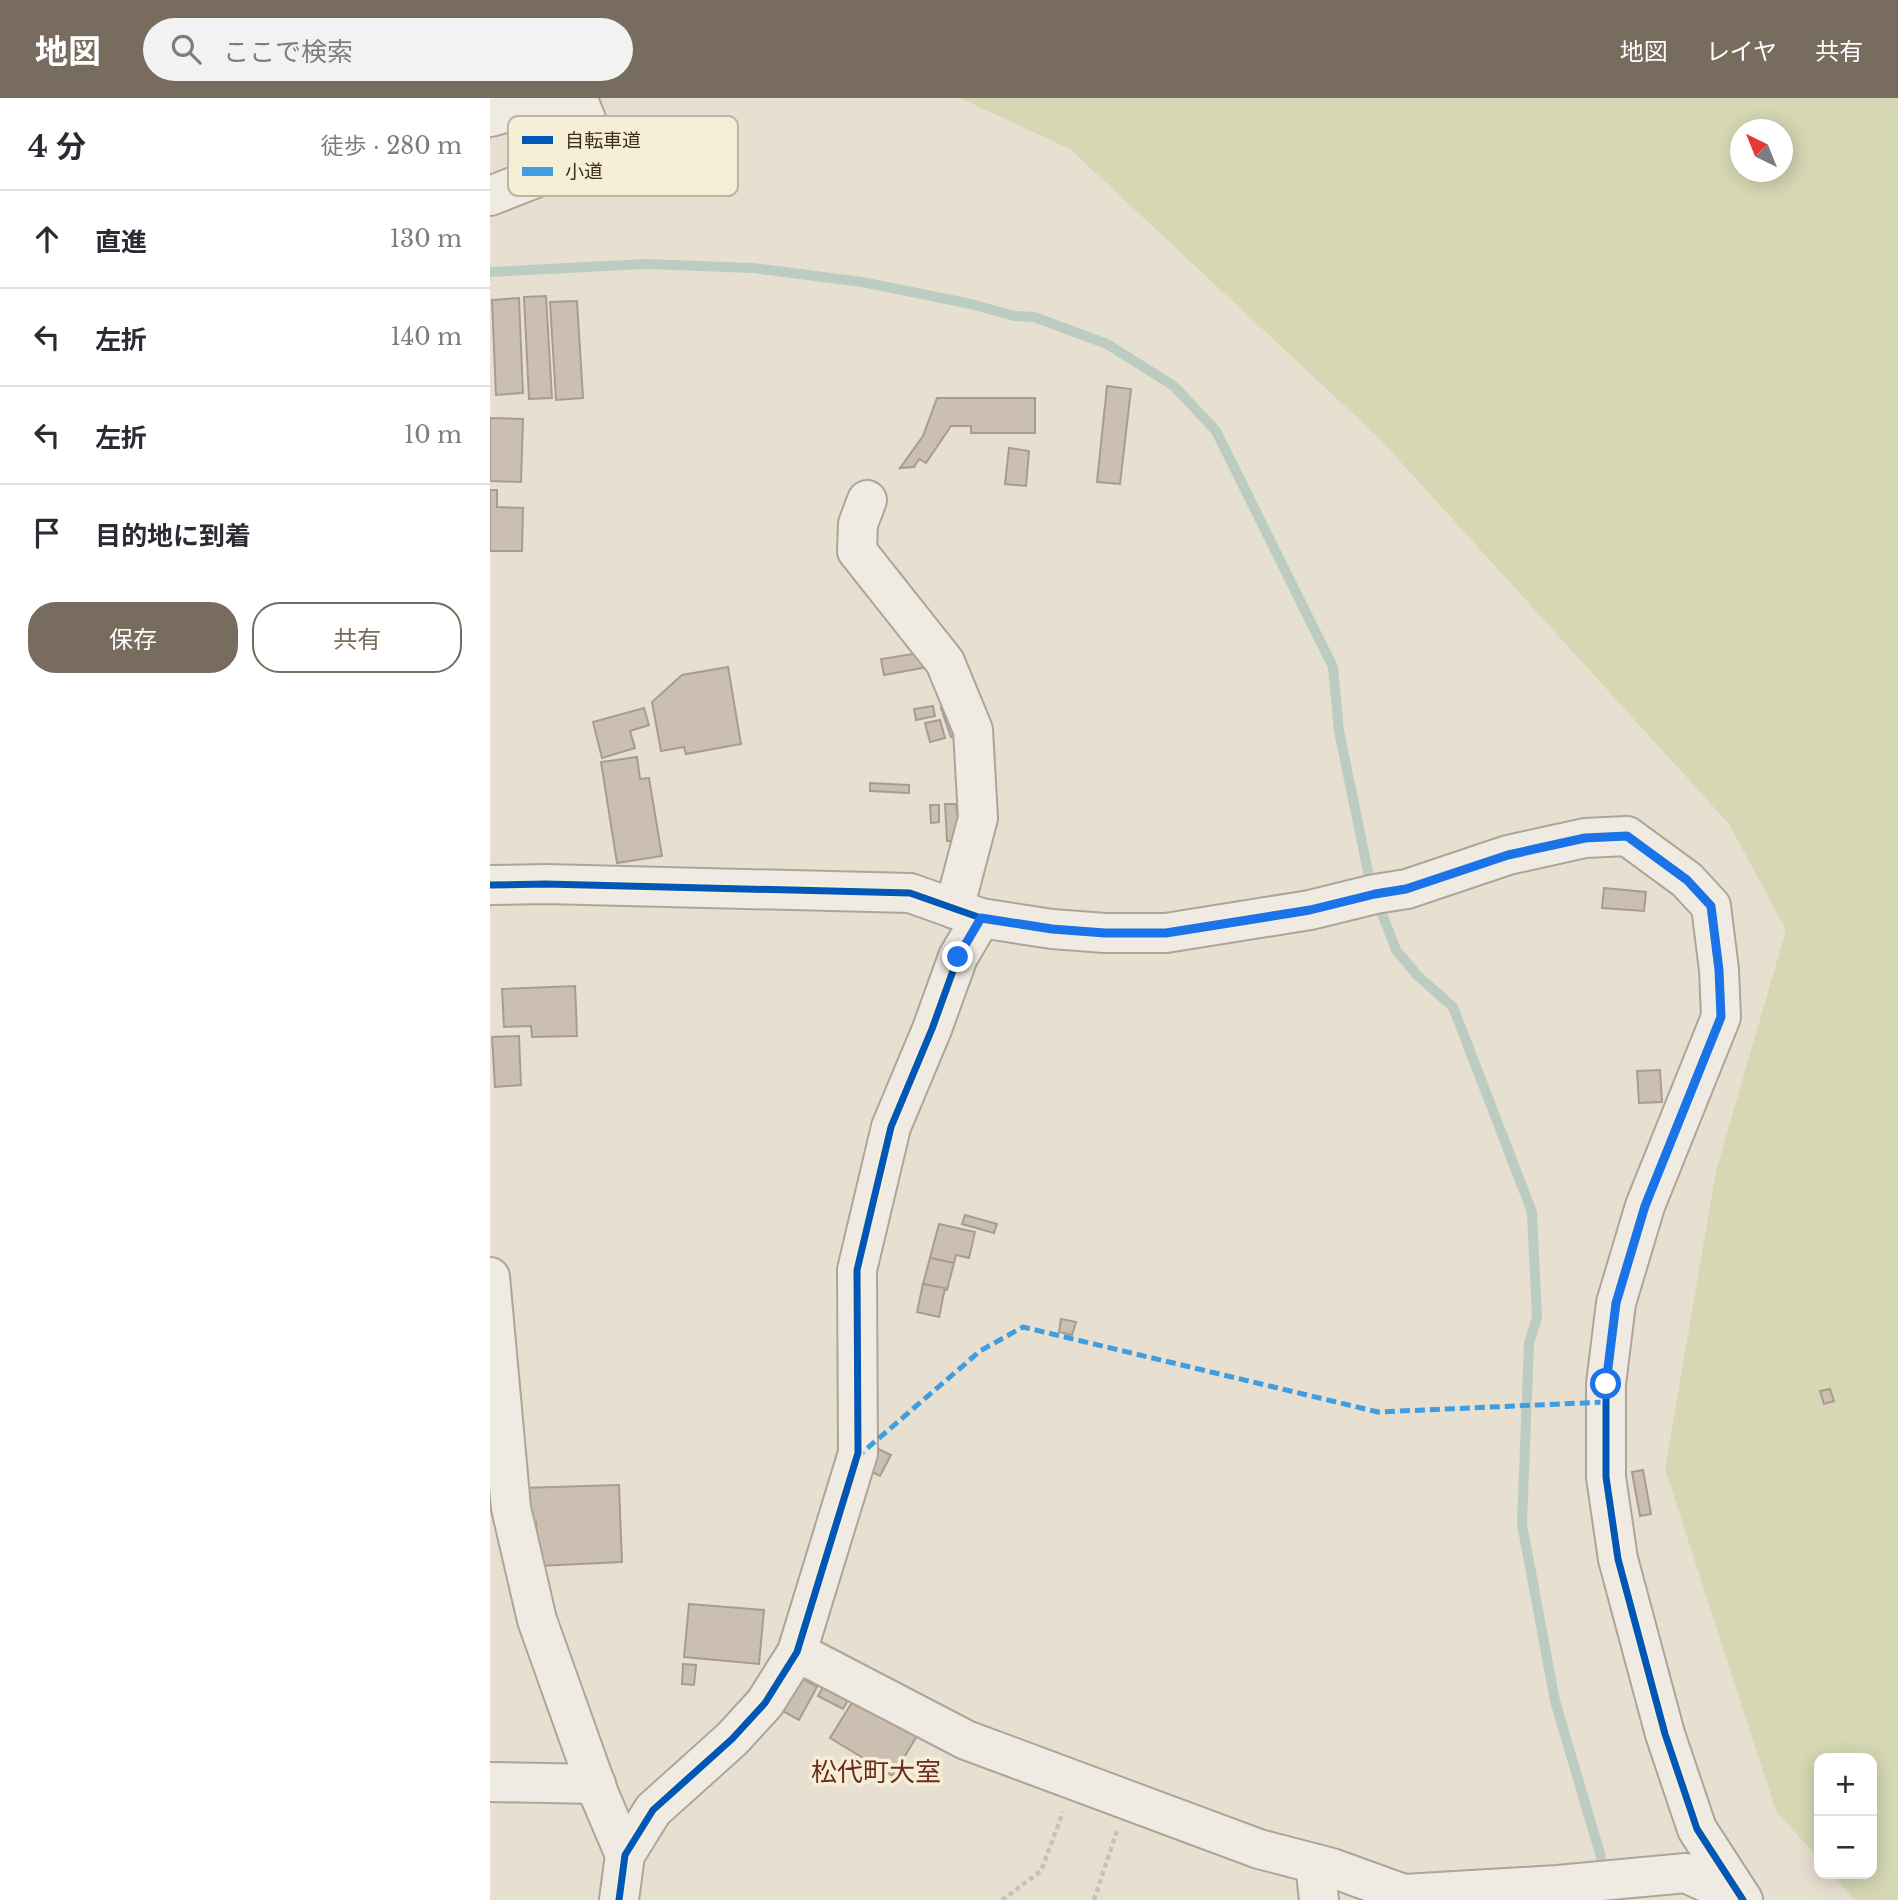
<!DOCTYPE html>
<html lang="ja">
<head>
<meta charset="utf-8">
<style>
	:root { --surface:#fff; --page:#f2f2f3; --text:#2b2b33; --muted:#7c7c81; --line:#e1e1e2; --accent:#786c5e }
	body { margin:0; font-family:"Libre Baskerville","Noto Sans JP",serif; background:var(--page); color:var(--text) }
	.controls { position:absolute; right:21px; bottom:21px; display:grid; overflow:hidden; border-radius:14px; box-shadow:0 4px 18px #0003 }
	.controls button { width:63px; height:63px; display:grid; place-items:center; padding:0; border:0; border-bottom:2px solid var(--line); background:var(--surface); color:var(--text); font:35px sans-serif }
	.compass { position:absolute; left:1240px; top:21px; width:63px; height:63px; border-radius:50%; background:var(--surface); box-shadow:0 4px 18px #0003; rotate:317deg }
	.stop { position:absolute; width:21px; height:21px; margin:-16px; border:5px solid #1a73e8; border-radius:50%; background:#fff }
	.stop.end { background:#1a73e8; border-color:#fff; box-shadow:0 2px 7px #0008 }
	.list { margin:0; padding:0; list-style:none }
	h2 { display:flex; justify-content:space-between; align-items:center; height:91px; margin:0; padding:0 28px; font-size:30px }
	h2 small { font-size:23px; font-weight:400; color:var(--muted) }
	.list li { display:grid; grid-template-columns:46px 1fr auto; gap:21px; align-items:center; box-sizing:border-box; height:98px; padding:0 28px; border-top:2px solid var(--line) }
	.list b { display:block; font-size:26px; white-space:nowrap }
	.list em { font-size:23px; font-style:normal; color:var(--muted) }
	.actions { display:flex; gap:14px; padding:21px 28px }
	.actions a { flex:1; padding:16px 0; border:2px solid var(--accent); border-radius:28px; text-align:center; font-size:24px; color:var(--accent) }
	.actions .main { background:var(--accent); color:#fff }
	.icon { flex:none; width:38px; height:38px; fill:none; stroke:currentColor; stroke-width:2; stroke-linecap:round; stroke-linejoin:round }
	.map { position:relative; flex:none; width:1408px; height:1802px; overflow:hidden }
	header { display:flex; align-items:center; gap:42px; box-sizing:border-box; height:98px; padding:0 35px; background:var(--accent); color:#fff }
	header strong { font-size:33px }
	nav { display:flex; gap:38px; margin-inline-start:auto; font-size:24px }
	.search { width:490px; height:63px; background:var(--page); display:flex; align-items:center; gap:18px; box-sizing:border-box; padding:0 24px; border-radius:38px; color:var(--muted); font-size:26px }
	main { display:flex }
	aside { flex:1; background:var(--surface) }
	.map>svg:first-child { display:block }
	.green { fill:#d6d7b3; fill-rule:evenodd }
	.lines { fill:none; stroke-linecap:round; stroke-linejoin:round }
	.stream { stroke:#bcccc2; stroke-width:10 }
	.building { fill:#cbbfb2; stroke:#a89c90; stroke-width:2 }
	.minor-casing { stroke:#ada599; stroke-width:42 }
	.path { stroke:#c8c2b9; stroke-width:4.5; stroke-dasharray:5 3.5; stroke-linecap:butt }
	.minor { stroke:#efebe3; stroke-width:38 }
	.quiet { stroke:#3f9de0; stroke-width:5; stroke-dasharray:10 5; stroke-linecap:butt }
	.cycleway-casing { stroke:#f7eed8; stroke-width:11 }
	.cycleway { stroke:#0057b8; stroke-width:7 }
	.route { stroke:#1a73e8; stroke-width:9 }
	.labels { text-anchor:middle; stroke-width:7; stroke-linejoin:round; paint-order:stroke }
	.neighbourhood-label { font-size:26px; fill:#6b2e1e; stroke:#f7eed8 }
	.key { fill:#f7eed8; stroke:#bfb4a1; stroke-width:2 }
	.key-label { font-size:19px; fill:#3d2e20 }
</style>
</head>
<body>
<header>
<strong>地図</strong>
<div class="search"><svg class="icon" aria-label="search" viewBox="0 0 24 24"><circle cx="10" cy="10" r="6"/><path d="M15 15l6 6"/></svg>ここで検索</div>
<nav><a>地図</a><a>レイヤ</a><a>共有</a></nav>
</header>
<main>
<aside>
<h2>4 分<small>徒歩 · 280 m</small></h2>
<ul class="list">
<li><svg class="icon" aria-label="ahead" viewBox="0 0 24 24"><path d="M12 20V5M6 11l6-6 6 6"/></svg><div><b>直進</b></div><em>130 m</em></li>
<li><svg class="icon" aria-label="left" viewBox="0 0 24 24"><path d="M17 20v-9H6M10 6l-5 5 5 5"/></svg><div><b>左折</b></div><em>140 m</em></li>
<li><svg class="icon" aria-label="left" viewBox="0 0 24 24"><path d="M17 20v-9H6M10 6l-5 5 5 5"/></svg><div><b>左折</b></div><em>10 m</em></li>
<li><svg class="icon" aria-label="arrive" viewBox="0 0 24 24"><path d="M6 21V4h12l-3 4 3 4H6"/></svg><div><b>目的地に到着</b></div></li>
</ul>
<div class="actions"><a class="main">保存</a><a>共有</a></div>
</aside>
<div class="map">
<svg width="1408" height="1802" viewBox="0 0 1408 1802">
	<rect width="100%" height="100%" fill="#e7e0d1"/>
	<!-- green -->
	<path class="green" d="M 470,0 L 1408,0 L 1408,1802 L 1365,1802 L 1342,1776 L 1382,1776 L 1382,1660 L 1329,1660 L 1329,1761 L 1286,1713 L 1175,1371 L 1226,1073 L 1296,832 L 1239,726 L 889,340 L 580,51 ZM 1251,32 L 1293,32 L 1293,74 L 1251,74 Z"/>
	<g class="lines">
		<!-- stream -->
		<g class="stream">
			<path d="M 0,174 L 156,166 L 263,170 L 372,184 L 481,206 L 524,218 L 544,219 L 617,246 L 684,288 L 726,333 L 843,569 L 849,633 L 881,788"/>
			<path d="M 888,805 L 906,852 L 928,878 L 963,909 L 1042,1114 L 1047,1220 L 1039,1245 L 1032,1426 L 1065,1603 L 1111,1759"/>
		</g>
	</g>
	<!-- building -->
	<g class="building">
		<path d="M 56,198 L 62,300 L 39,301 L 34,199 Z"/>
		<path d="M 29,200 L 33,295 L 6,297 L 2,202 Z"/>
		<path d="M 87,203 L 93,300 L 66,302 L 60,204 Z"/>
		<path d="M 617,288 L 641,291 L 630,386 L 607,384 Z"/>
		<path d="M 447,300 L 545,300 L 545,335 L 481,335 L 481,328 L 461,328 L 436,365 L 429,361 L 424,369 L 410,370 L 433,338 Z"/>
		<path d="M 0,320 L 33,321 L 31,384 L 0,383 Z"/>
		<path d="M 519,350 L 539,353 L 536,388 L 515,386 Z"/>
		<path d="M 0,392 L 7,392 L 7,409 L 33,410 L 32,453 L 0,453 Z"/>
		<path d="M 436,554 L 438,569 L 394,577 L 391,561 Z"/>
		<path d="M 238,569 L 251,646 L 196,656 L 194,649 L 171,653 L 162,604 L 192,577 Z"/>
		<path d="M 462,607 L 472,636 L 461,639 L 451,610 Z"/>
		<path d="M 443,608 L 445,618 L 426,622 L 424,611 Z"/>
		<path d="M 154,610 L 159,627 L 140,633 L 145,650 L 112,660 L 103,624 Z"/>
		<path d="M 450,622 L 455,640 L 440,644 L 435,625 Z"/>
		<path d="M 147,659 L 150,681 L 159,680 L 172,758 L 127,765 L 111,664 Z"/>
		<path d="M 380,685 L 419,687 L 419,695 L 380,693 Z"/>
		<path d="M 455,706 L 466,706 L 467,717 L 475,716 L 466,743 L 457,743 Z"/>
		<path d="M 440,707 L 449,707 L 449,724 L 441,725 Z"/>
		<path d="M 1114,790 L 1156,794 L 1154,813 L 1112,810 Z"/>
		<path d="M 85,888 L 87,938 L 42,939 L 41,928 L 14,929 L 12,891 Z"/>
		<path d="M 29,938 L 31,987 L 5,989 L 2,939 Z"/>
		<path d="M 1170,972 L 1172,1004 L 1149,1005 L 1147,973 Z"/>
		<path d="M 475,1117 L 507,1126 L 504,1135 L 472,1126 Z"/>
		<path d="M 449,1126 L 485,1134 L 479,1160 L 466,1157 L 464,1165 L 440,1160 Z"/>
		<path d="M 440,1160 L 464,1165 L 457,1192 L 433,1186 Z"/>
		<path d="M 433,1186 L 455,1190 L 449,1219 L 427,1214 Z"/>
		<path d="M 571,1221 L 586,1224 L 582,1237 L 569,1234 Z"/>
		<path d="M 1340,1291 L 1344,1303 L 1334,1306 L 1330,1293 Z"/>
		<path d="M 386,1350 L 401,1357 L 390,1378 L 376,1371 Z"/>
		<path d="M 1153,1372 L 1161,1416 L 1150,1418 L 1142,1374 Z"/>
		<path d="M 129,1387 L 132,1464 L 48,1468 L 46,1424 L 33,1425 L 31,1390 Z"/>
		<path d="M 199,1506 L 274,1512 L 269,1566 L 194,1559 Z"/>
		<path d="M 193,1566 L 206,1567 L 204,1587 L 192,1586 Z"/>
		<path d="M 304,1576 L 327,1589 L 309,1622 L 285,1609 Z"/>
		<path d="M 334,1587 L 363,1593 L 353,1611 L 328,1598 Z"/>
		<path d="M 369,1593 L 431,1631 L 403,1678 L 340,1640 Z"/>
	</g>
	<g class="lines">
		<defs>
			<g id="minor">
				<path d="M 0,19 C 31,11 59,0 91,9 L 96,21 L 77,53 L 51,78 L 0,98"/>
				<path d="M 377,402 L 368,426 L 367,453 L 455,564 L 483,632 L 488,720 L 464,811"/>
				<path d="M 0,787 L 56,786 L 420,795 L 491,820 L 562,831 L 615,835 L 676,835 L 820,812 L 885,796 L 917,791 L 1018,757 L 1095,740 L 1137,738 L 1197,782 L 1221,808 L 1229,872 L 1231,919 L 1155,1108 L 1126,1205 L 1116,1286 L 1116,1379 L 1128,1461 L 1175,1636 L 1207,1731 L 1253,1802"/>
				<path d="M 0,1179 L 21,1410 L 47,1522 L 109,1696 L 135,1757"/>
				<path d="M 307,1554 L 476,1642 L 769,1751 L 842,1770 L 914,1796 L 1068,1787 L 1196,1775 L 1252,1801"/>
				<path d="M 0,1684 L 106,1686"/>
				<path d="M 825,1766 L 829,1802"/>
				<path d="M 129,1802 L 135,1757 L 163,1712 L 242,1641 L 275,1605 L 307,1554 L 368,1355 L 367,1172 L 401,1029 L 442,931 L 468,859 L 491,820"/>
			</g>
		</defs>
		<!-- minor casing -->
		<use href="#minor" class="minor-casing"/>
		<!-- path -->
		<g class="path">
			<path d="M 512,1802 L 551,1773 L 573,1714"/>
			<path d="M 604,1802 L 627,1733"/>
		</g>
		<!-- minor -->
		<use href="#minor" class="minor"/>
		<!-- quiet -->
		<path class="quiet" d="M 366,1360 L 490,1253 L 533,1229 L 888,1314 L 1116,1304"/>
		<defs>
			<g id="cycleway">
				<path d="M 0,787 L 56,786 L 420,795 L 491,820 L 562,831 L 615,835 L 676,835 L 820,812 L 885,796 L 917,791 L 1018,757 L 1095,740 L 1137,738 L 1197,782 L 1221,808 L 1229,872 L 1231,919 L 1155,1108 L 1126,1205 L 1116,1286 L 1116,1379 L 1128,1461 L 1175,1636 L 1207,1731 L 1253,1802"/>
				<path d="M 129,1802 L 135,1757 L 163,1712 L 242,1641 L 275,1605 L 307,1554 L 368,1355 L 367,1172 L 401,1029 L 442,931 L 468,859 L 491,820"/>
			</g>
		</defs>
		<!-- cycleway casing -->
		<use href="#cycleway" class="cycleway-casing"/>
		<!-- cycleway -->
		<use href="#cycleway" class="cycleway"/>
	</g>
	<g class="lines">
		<!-- route -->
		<path class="route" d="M 468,859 L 491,820 L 562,831 L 615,835 L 676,835 L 820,812 L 885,796 L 916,791 L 1018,757 L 1095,740 L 1137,738 L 1197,782 L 1221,808 L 1229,872 L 1231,919 L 1155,1108 L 1126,1205 L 1116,1286"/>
	</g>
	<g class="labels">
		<!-- neighbourhood labels -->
		<g class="neighbourhood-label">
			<text x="386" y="1683">松代町大室</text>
		</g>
	</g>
	<!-- legend -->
	<rect x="18" y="18" width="230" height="80" rx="10" class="key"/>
	<rect x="32" y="38" width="31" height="8" fill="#0057b8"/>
	<rect x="32" y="69" width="31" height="9" fill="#3f9de0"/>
	<g class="key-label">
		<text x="75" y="49">自転車道</text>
		<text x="75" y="80">小道</text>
	</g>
</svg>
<div class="controls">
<button>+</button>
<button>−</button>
</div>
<svg class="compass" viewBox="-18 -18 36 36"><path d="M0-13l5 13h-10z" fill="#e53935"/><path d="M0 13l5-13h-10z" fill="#7c7c81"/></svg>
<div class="stop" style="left:1116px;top:1286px"></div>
<div class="stop end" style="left:468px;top:859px"></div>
</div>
</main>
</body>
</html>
